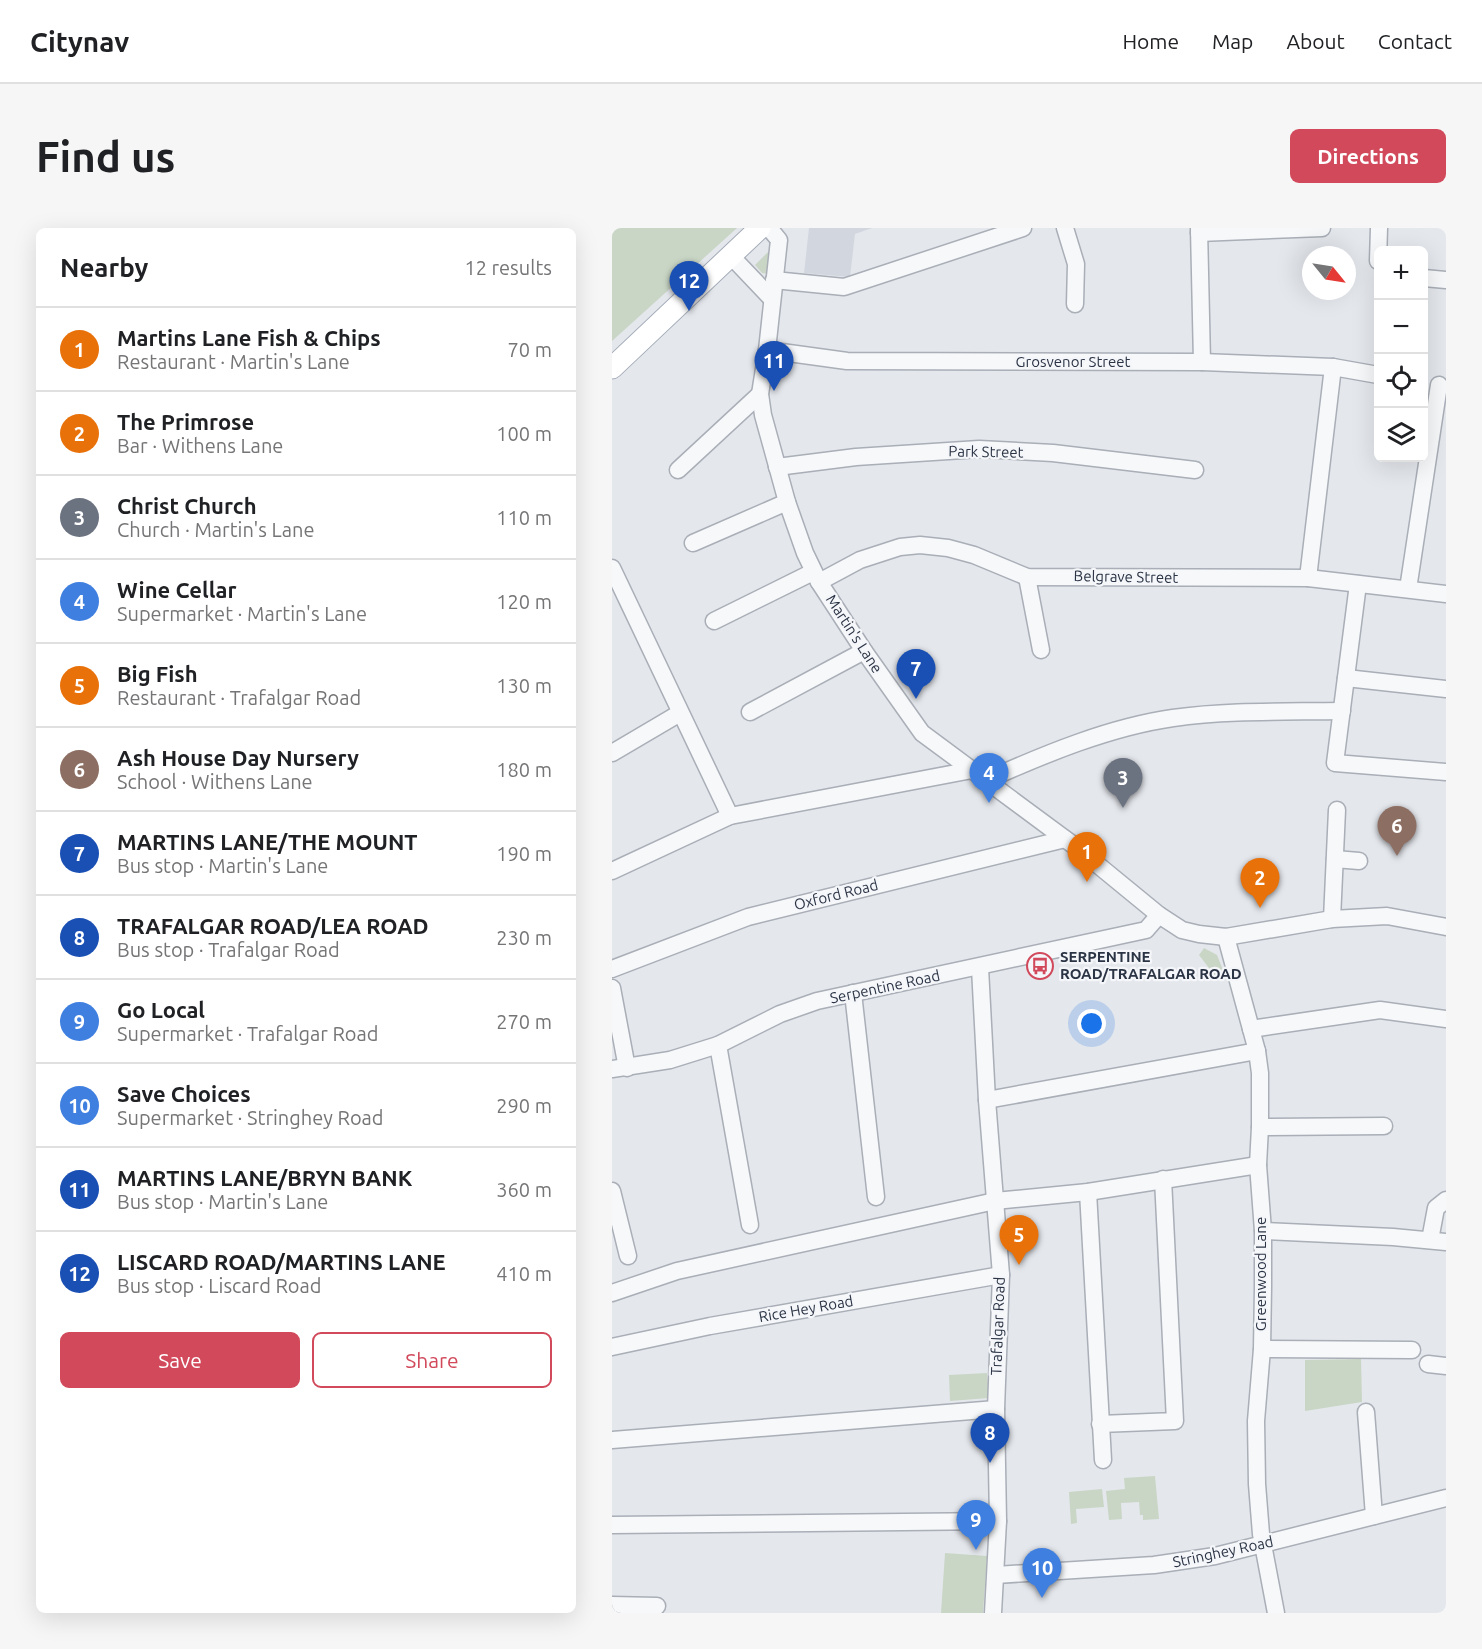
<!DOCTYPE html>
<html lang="en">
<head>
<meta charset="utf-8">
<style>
	:root { --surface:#fff; --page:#f6f6f6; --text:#202124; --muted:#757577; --line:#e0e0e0; --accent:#d1495b }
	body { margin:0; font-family:Ubuntu,sans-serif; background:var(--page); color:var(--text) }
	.controls { position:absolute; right:18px; top:18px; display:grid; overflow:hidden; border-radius:9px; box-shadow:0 6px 24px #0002 }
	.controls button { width:54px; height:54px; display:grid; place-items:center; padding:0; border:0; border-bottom:2px solid var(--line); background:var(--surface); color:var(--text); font:30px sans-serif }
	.compass { position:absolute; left:690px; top:18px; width:54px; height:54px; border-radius:50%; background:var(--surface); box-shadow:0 6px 24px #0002; rotate:120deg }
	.you { position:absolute; left:480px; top:796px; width:21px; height:21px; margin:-15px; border:4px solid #fff; border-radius:50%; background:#1a73e8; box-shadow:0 0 0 9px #1a73e833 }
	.badge { display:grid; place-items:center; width:39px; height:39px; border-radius:50%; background:var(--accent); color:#fff; font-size:20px; font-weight:700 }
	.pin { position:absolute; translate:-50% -50px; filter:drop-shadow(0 2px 3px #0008) }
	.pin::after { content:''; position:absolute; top:32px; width:21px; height:18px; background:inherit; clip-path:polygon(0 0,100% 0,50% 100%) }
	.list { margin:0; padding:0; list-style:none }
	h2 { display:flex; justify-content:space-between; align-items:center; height:78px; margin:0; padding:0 24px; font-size:26px }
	h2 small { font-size:20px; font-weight:400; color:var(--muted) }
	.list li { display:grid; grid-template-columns:39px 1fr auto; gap:18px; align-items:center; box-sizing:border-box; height:84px; padding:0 24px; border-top:2px solid var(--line) }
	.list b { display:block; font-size:22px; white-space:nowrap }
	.list p { margin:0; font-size:20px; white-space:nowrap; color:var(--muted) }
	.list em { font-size:20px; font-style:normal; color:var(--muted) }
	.actions { display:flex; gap:12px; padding:18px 24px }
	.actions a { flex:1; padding:14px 0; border:2px solid var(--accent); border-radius:9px; text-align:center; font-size:21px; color:var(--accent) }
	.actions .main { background:var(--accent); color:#fff }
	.icon { flex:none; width:33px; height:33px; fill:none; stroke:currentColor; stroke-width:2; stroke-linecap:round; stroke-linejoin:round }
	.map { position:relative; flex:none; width:834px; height:1385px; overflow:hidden; border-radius:9px }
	header { display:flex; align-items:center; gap:36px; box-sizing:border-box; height:84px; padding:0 30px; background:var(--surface); border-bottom:2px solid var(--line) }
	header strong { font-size:28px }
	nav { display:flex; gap:33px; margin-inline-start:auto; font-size:21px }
	.intro { display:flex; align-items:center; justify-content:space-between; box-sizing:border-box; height:144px; padding:0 36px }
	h1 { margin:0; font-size:42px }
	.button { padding:15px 27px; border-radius:9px; background:var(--accent); color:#fff; font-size:21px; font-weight:700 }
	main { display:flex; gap:36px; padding:0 36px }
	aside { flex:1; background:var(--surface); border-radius:9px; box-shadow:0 6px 24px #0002 }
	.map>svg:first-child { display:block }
	.built { fill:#d2d6de }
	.green { fill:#c9d6c5 }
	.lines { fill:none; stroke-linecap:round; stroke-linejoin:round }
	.minor-casing { stroke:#a9aeb7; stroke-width:19 }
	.major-casing { stroke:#a3abb8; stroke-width:23 }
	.minor { stroke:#f7f8fa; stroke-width:16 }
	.major { stroke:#fff; stroke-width:21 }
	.labels { text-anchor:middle; stroke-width:4.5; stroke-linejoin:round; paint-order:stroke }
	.street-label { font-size:15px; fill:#2b3445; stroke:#f4f6f9 }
	.poi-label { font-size:15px; font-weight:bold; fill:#2b3445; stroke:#f4f6f9; text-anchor:start }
</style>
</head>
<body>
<header>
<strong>Citynav</strong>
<nav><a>Home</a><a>Map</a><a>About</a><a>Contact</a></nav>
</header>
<div class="intro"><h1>Find us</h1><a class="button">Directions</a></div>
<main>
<aside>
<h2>Nearby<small>12 results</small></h2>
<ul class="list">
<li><span class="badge" style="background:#e8710a">1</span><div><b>Martins Lane Fish &amp; Chips</b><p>Restaurant · Martin's Lane</p></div><em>70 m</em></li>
<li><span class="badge" style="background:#e8710a">2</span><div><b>The Primrose</b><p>Bar · Withens Lane</p></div><em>100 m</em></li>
<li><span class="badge" style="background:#6b7280">3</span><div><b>Christ Church</b><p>Church · Martin's Lane</p></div><em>110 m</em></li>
<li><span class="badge" style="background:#3f7fe0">4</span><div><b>Wine Cellar</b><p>Supermarket · Martin's Lane</p></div><em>120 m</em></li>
<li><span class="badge" style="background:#e8710a">5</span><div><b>Big Fish</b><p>Restaurant · Trafalgar Road</p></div><em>130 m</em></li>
<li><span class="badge" style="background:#8d6e63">6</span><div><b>Ash House Day Nursery</b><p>School · Withens Lane</p></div><em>180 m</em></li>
<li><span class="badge" style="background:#1a4fb4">7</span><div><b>MARTINS LANE/THE MOUNT</b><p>Bus stop · Martin's Lane</p></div><em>190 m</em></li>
<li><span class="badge" style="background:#1a4fb4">8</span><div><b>TRAFALGAR ROAD/LEA ROAD</b><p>Bus stop · Trafalgar Road</p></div><em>230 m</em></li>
<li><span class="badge" style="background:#3f7fe0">9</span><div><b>Go Local</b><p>Supermarket · Trafalgar Road</p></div><em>270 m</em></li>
<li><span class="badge" style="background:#3f7fe0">10</span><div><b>Save Choices</b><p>Supermarket · Stringhey Road</p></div><em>290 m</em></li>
<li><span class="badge" style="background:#1a4fb4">11</span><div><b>MARTINS LANE/BRYN BANK</b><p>Bus stop · Martin's Lane</p></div><em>360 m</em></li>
<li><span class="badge" style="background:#1a4fb4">12</span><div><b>LISCARD ROAD/MARTINS LANE</b><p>Bus stop · Liscard Road</p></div><em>410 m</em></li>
</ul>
<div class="actions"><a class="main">Save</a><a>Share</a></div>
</aside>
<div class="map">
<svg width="834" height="1385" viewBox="0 0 834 1385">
	<rect width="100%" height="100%" fill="#e4e7ec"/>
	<!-- built -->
	<path class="built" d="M 197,0 L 260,0 L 243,6 L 238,49 L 192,45 Z"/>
	<!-- green -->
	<g class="green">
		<path d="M 0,0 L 125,0 L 0,113 Z"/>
		<path d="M 156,24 L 162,33 L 156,46 L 150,45 L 143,37 Z"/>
		<path d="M 592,720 L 605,727 L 614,750 L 607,753 L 587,727 Z"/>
		<path d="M 749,1131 L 750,1174 L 693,1183 L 693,1132 Z"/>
		<path d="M 375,1145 L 377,1170 L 338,1173 L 337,1147 Z"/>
		<path d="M 543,1248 L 547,1291 L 531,1292 L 531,1287 L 528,1287 L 527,1274 L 509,1275 L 510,1291 L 497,1292 L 494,1263 L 513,1261 L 512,1250 Z"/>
		<path d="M 490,1261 L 492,1279 L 464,1281 L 465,1295 L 459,1296 L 457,1264 Z"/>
		<path d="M 333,1325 L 375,1328 L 371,1385 L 329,1385 Z"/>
	</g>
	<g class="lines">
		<defs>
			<g id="minor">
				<path d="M 157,0 L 167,12 L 155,122 L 148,166 L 151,187 L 175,274 L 193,325 L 207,354 L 252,423 L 310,505 L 464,619 L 547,687 L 570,702 L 587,706 L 614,709 L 720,691 L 775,688 L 834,699"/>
				<path d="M 453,0 L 464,36 L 463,76"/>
				<path d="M 587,0 L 590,134"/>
				<path d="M 587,5 L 710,0"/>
				<path d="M 119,28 L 160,71"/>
				<path d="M 766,33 L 767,0"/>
				<path d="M 812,50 L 834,52"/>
				<path d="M 162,52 L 232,59 L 411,0"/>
				<path d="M 155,122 L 235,133 L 590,134 L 721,139 L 766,147"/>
				<path d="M 165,239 L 244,229 L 367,221 L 441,225 L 583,242"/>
				<path d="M 66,242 L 148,166"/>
				<path d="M 81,315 L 175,274"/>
				<path d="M 0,340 L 118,588"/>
				<path d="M 415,349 L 429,422"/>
				<path d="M 696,350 L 721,139"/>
				<path d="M 207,354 L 248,332 L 288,319 L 308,317 L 336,320 L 362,327 L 415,349 L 696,350 L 834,366"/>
				<path d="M 746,356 L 723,535 L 834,544"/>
				<path d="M 796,361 L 827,157"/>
				<path d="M 102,393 L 201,344"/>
				<path d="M 734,450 L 834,461"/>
				<path d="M 138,484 L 252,423"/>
				<path d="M 0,525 L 68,485"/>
				<path d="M 375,552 C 433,526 498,499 561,490 C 617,482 673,484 730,483"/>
				<path d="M 723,631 L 747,633"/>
				<path d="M 0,643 L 118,588 L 360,542"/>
				<path d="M 720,691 L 725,582"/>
				<path d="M 614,709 L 645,823 L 648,845 L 648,899 L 646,937 L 651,1003 L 651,1059 L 650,1121 L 644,1193 L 645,1256 L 649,1306 L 664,1385"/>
				<path d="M 368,740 L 375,872 L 389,1047 L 384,1181 L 386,1293 L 381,1385"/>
				<path d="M 0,741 L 136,689 L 453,611"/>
				<path d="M 0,760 L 15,840"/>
				<path d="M 241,765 L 264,969"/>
				<path d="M 639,801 L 768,782 L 834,791"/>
				<path d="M 106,817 L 138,997"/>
				<path d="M 0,841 L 58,832 L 106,817 L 168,786 L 205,773 L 534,702 L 547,687"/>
				<path d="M 375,872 L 645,823"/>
				<path d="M 648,899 L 772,898"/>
				<path d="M 0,963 L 16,1028"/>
				<path d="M 476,964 L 491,1232"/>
				<path d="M 651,1003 L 781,1009 L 834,1014"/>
				<path d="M 818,1012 L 824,980 L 834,972"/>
				<path d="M 0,1065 L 65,1043 L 383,973 L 476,964 L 646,937"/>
				<path d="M 0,1119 L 98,1098 L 389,1047"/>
				<path d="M 650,1121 L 800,1122"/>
				<path d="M 816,1136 L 834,1138"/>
				<path d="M 754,1184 L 762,1288"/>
				<path d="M 488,1196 L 563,1193 L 551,951"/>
				<path d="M 0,1212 L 384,1181"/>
				<path d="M 0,1297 L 386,1293"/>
				<path d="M 384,1347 L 542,1337 L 603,1328 L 834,1270"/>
				<path d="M 0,1377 L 45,1378"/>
			</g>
			<path id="major" d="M 0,140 L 148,0"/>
		</defs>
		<!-- minor casing -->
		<use href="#minor" class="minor-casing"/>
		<!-- major casing -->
		<use href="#major" class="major-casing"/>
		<!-- minor -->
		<use href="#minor" class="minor"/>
		<!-- major -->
		<use href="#major" class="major"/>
	</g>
	<!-- icons -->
	<defs>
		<symbol id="bus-ring" viewBox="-11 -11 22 22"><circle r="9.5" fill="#f4f6f9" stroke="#d1495b" stroke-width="1.5"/><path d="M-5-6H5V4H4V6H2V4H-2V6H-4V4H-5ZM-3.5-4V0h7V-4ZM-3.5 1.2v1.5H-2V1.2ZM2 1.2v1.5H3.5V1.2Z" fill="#d1495b"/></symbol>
	</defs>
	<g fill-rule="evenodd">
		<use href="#bus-ring" x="413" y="723" width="30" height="30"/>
	</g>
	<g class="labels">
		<!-- street labels -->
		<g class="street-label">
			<text x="461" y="139">Grosvenor Street</text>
			<text transform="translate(374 224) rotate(1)" y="5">Park Street</text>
			<text transform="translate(514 349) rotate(1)" y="5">Belgrave Street</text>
			<text transform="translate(242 406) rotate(57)" y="5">Martin's Lane</text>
			<text transform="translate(224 667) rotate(-14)" y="5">Oxford Road</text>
			<text transform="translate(273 759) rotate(-12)" y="5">Serpentine Road</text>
			<text transform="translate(649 1046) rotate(-90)" y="5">Greenwood Lane</text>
			<text transform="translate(194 1081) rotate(-10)" y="5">Rice Hey Road</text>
			<text transform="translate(386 1098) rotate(-88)" y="5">Trafalgar Road</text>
			<text transform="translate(611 1324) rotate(-12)" y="5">Stringhey Road</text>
		</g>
		<!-- poi labels -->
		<g class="poi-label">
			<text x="448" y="734">SERPENTINE<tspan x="448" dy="17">ROAD/TRAFALGAR ROAD</tspan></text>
		</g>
	</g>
</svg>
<div class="controls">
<button>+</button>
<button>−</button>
<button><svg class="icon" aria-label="locate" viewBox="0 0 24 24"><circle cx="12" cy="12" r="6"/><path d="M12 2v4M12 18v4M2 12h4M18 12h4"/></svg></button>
<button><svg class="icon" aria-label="layers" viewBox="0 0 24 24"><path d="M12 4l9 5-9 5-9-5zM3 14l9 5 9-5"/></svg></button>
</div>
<svg class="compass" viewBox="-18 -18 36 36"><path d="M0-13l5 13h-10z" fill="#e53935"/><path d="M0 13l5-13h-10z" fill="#757577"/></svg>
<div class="you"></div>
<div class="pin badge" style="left:475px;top:654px;background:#e8710a">1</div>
<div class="pin badge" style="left:648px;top:680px;background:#e8710a">2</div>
<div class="pin badge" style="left:511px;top:580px;background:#6b7280">3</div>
<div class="pin badge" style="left:377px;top:575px;background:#3f7fe0">4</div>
<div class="pin badge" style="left:407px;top:1037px;background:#e8710a">5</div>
<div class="pin badge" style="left:785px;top:628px;background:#8d6e63">6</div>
<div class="pin badge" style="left:304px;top:471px;background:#1a4fb4">7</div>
<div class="pin badge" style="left:378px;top:1235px;background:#1a4fb4">8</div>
<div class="pin badge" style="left:364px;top:1322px;background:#3f7fe0">9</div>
<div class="pin badge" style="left:430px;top:1370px;background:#3f7fe0">10</div>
<div class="pin badge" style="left:162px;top:163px;background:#1a4fb4">11</div>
<div class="pin badge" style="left:77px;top:83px;background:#1a4fb4">12</div>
</div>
</main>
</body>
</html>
